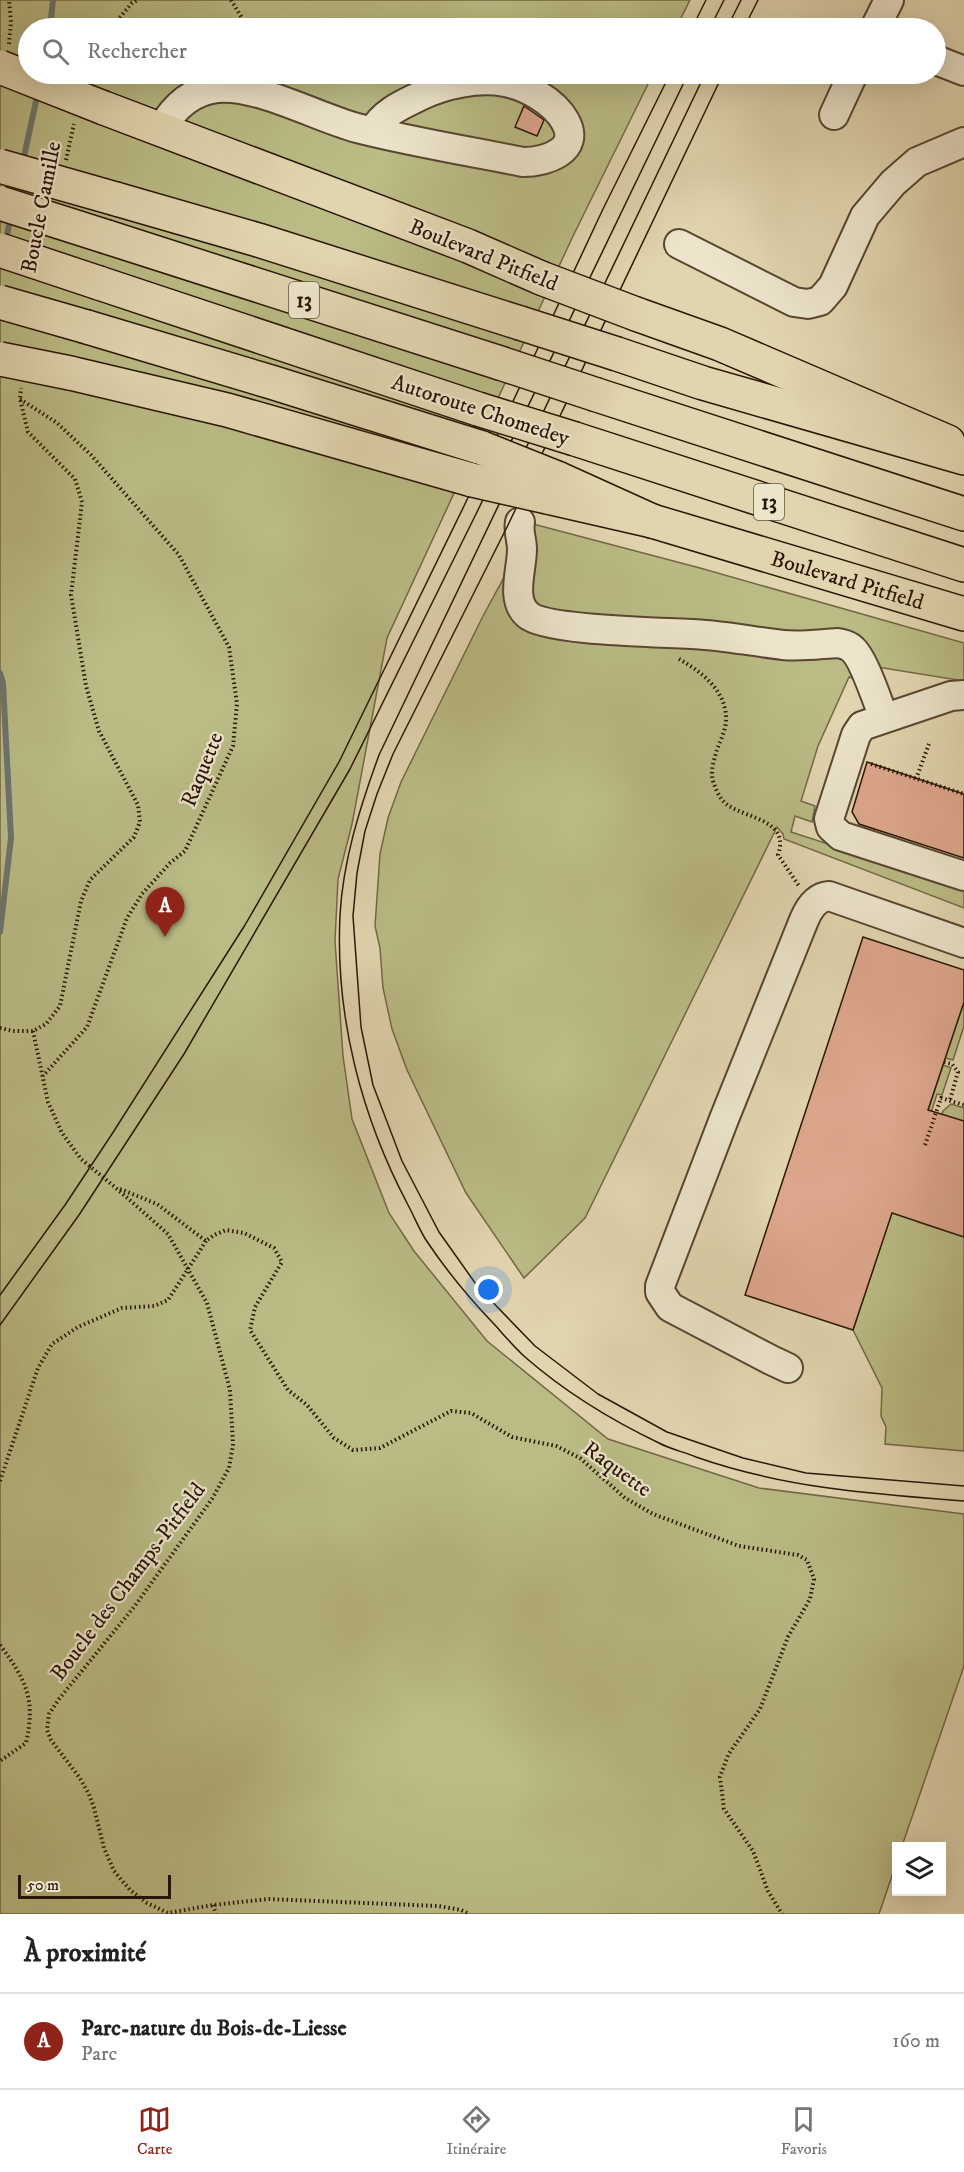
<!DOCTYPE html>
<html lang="fr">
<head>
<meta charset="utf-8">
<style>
	:root { --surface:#fff; --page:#f2f2f2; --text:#222; --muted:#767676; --line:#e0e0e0; --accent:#8f2418 }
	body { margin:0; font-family:"IM FELL DW Pica",serif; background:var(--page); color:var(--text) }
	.controls { position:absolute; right:18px; bottom:18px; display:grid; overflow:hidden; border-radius:0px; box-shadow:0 6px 24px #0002 }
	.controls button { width:54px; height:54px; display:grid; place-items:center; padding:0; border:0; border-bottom:2px solid var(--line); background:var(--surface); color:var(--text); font:30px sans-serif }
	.scale { position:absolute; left:18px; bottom:15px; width:153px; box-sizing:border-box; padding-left:6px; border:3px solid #2a1605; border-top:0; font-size:16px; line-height:21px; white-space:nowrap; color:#2a1605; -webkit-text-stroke:4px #ece4cb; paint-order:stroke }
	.you { position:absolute; left:489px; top:1290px; width:21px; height:21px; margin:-15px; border:4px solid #fff; border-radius:50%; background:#1a73e8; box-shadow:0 0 0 9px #1a73e833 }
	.badge { display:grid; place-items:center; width:39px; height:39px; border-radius:50%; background:var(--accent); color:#fff; font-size:20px; font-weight:700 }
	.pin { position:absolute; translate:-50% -50px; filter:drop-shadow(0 2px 3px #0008) }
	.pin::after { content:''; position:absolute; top:32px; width:21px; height:18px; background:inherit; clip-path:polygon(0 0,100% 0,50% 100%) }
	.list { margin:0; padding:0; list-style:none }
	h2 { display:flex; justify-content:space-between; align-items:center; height:78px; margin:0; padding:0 24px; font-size:26px }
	h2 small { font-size:20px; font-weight:400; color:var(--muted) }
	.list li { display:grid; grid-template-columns:39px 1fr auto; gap:18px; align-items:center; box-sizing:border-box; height:96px; padding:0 24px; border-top:2px solid var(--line) }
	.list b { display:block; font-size:22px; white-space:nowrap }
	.list p { margin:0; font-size:20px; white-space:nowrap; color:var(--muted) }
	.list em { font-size:20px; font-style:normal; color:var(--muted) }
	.icon { flex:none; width:33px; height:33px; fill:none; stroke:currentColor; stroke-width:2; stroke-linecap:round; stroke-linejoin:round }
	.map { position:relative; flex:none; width:964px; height:1914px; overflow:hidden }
	.search { position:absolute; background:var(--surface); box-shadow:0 6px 24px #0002; left:18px; right:18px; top:18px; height:66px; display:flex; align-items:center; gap:15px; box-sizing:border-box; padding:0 21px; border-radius:33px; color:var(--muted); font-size:22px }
	.sheet { height:174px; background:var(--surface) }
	nav { display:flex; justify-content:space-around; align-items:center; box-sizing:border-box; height:84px; border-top:2px solid var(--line); background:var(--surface); font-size:16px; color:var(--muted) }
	nav a { display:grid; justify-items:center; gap:3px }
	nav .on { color:var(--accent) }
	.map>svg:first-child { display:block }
	.green { fill:#babb85; stroke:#726845; stroke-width:1.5 }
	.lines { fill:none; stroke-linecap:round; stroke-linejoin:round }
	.stream { stroke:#6c766f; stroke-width:6 }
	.building { fill:#dda68c; stroke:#2a1605; stroke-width:1.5 }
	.minor-casing { stroke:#584630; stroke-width:32 }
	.major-casing { stroke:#2a1605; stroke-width:36 }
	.highway-casing { stroke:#2a1605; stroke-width:36 }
	.path { stroke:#2a1605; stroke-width:4; stroke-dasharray:1.5 3; stroke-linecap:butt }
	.minor { stroke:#ece4cb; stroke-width:28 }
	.major { stroke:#e1d5af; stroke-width:33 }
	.highway { stroke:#e1d5af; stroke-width:33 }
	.tram { stroke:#2a1605; stroke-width:1.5 }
	.major-bridge-casing { stroke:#2a1605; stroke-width:36; stroke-linecap:butt }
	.highway-bridge-casing { stroke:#2a1605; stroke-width:36; stroke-linecap:butt }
	.major-bridge { stroke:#e1d5af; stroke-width:33 }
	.highway-bridge { stroke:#e1d5af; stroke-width:33 }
	.labels { text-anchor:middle; stroke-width:4.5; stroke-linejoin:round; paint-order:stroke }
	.shield { fill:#ece4cb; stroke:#645440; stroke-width:1.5 }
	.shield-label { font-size:21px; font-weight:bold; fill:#2a1605 }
	.street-label { font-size:22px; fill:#2a1605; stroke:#ece4cb }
</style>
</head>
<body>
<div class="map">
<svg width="964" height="1914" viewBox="0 0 964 1914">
	<rect width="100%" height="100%" fill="#e1d5af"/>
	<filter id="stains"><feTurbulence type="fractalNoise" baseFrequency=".00333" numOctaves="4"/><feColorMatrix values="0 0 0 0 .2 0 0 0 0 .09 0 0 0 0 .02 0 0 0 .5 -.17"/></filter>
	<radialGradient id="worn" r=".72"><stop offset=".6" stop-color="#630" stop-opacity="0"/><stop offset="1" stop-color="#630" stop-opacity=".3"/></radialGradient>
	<!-- green -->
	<g class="green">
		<path d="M 0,0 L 690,0 L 676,28 L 28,28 L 28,74 L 653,74 L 573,236 L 387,638 L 352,824 L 338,879 L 335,941 L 343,1056 L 352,1119 L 389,1213 L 414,1251 L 487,1341 L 608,1439 L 759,1488 L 964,1514 L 964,1666 L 902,1846 L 896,1846 L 896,1864 L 879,1914 L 0,1914 Z"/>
		<path d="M 533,524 L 700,568 L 964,643 L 964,681 L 871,666 L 855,679 L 849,677 L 818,746 L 801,801 L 815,806 L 812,822 L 795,816 L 791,832 L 964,888 L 964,908 L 784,839 L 783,834 L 777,827 L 585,1218 L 524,1278 L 466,1193 L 407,1070 L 392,1029 L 383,988 L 380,948 L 375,926 L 380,854 L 388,818 L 401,782 L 483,616 Z"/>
		<path d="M 964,1002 L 964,1026 L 953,1060 L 945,1058 Z"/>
		<path d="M 943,1065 L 951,1068 L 942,1095 L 937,1094 L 921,1144 L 917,1143 Z"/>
		<path d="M 951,1104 L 964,1108 L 964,1121 L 931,1147 L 943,1111 Z"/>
		<path d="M 902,1181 L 928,1190 L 918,1222 L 964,1237 L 964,1451 L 885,1444 L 886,1427 L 881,1416 L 882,1388 L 853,1330 Z"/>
	</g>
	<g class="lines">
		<!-- stream -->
		<g class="stream">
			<path d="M 50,28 L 53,0"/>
			<path d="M 23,161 L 38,92"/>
			<path d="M 6,240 L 11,215"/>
			<path d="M 0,673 L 3,683 L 11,838 L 0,932"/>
		</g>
	</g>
	<!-- building -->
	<g class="building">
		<path d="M 524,106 L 544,120 L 537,136 L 515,127 Z"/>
		<path d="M 867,762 L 964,794 L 964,858 L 859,824 L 852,812 Z"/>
		<path d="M 863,937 L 964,970 L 964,1002 L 928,1110 L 964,1121 L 964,1237 L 892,1213 L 853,1330 L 745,1295 Z"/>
	</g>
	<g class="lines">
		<defs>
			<g id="minor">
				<path d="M 875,28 L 889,0"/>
				<path d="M 936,60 L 964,71"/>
				<path d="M 834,115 L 853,74"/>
				<path d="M 161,130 C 173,108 190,91 217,88 C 258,84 316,117 357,128 C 412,142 468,151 523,162 C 545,162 582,151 565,121 C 554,101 526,86 505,82 C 478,77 444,84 420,96 C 401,105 383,113 373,131"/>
				<path d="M 679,244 L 794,302 L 808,304 L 820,301 L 833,286 L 865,216 L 893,183 L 917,162 L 964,142"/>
				<path d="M 520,522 C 518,532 522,540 522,549 C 522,570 510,600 528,615 C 548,632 673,632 705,635 C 731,637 757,642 783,645 C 801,647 820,644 838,643 C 842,644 848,645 851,648 C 863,656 878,703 884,718"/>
				<path d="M 964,695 L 951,696 L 862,726 L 856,735 L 829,819 L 831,827 L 841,836 L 964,876"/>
				<path d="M 788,1368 L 771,1360 L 670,1307 L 660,1292 L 660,1286 L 724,1119 L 804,920 C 809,908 816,897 829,896 L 964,943"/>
			</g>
			<g id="major">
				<path d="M 104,108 L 468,246 L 541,278"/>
				<path d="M 636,314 L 720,344 L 948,442"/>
				<path d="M 70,373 L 227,410 L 472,480"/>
				<path id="s1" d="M 547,497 L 652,521 L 964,614"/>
			</g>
			<g id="highway">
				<path d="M 116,199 L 258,240 L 520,323"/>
				<path d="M 107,237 L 500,363"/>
				<path d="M 99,283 L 478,409"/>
				<path d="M 87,327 L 271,382 L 482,448"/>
				<path d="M 617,354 L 703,383 L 964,458"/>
				<path d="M 597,395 L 964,514"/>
				<path d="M 575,439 L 964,565"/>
				<path d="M 557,478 L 652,521"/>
			</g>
		</defs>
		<!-- minor casing -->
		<use href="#minor" class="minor-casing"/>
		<!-- major casing -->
		<use href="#major" class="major-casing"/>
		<!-- highway casing -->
		<use href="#highway" class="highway-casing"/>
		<!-- path -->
		<g class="path">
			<path d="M 231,0 L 248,28"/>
			<path d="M 111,28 L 132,3 L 138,0"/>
			<path d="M 9,44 L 11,22 L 9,0"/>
			<path d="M 66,160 L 74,124"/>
			<path d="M 20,399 L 57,423 L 91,455 L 179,555 L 229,647 L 237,704 L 233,746 L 185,851 L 170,863 L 142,894 L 127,918 L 87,1027 L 43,1076"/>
			<path d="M 679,659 C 702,672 728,692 726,722 C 725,732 719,743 716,753 C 713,763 710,774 714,784 C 717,792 721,801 729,806 C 750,819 790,821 778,855 L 799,886"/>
			<path d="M 871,764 L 964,794"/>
			<path d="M 916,779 L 929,744"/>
			<path d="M 0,1028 L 13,1031 L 33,1031 L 46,1024 L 60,1006 L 81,901 L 90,880 L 134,837 L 140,822 L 138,805 L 99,731 L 86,686 L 71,595 L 82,502 L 75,479 L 28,432 L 20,399 L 21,388"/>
			<path d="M 33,1031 L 48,1102 L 62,1133 L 81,1159 L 116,1188 L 168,1234 L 207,1303 L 230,1390 L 233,1445 L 229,1468 L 212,1499 L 134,1607 L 59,1699 L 49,1714 L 47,1730 L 51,1740 L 79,1777 L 89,1794 L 94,1808 L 104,1848 L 114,1871 L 130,1890 L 147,1903 L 168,1913 L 213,1905 L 268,1899 L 438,1906 L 461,1910 L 469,1914"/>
			<path d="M 944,1062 L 952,1064 L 958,1072 L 950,1100"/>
			<path d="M 925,1145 L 941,1098 L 964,1105"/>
			<path d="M 120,1189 L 157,1204 L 206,1241 L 214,1235 L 226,1230 L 244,1233 L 274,1248 L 282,1262 L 255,1307 L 250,1330 L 288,1390 L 307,1405 L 334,1438 L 353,1450 L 380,1448 L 451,1411 L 471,1413 L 512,1437 L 556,1446 L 580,1458 L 625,1498 L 653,1514 L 739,1546 L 798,1555 L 807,1560 L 814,1579 L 810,1599 L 788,1637 L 760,1709 L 728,1755 L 720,1777 L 724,1809 L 753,1851 L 768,1891 L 782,1914"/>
			<path d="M 0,1481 L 38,1368 L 52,1344 L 78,1327 L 122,1308 L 154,1306 L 168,1300 L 206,1241"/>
			<path d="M 0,1645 C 26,1680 36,1699 26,1743 L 0,1761"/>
			<path d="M 213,1905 L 216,1914"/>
		</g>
		<!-- minor -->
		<use href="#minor" class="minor"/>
		<!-- major -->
		<use href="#major" class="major"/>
		<!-- highway -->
		<use href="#highway" class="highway"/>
		<!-- tram -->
		<g class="tram">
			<path d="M 692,28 L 706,0"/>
			<path d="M 710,28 L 724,0"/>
			<path d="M 727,28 L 741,0"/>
			<path d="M 744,28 L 758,0"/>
			<path d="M 705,74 L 379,755 C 360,807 343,860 340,915 C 335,1016 361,1116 408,1205 C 414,1216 419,1229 426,1240 C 446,1270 469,1298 494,1324 C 504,1335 514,1347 525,1357 C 565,1392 611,1420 659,1443 C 670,1449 684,1452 696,1457 C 784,1488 872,1494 964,1501"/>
			<path d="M 723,74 L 508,525 L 393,754 L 377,794 L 365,831 L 357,873 L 353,916 L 361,1027 L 373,1085 L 402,1161 L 439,1232 L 478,1287 L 535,1346 L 598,1394 L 667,1432 L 743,1458 L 806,1473 L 964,1486"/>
			<path d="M 0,1295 L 65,1205 L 112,1134 L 245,925 L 339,762 L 464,506 L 603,209 L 670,74"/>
			<path d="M 0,1325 L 79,1215 L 184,1054 L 350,769 L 477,512 L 688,74"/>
		</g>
		<defs>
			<g id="major-bridge">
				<path d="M 0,67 L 104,108"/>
				<path d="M 541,278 L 636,314"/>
				<path d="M 0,359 L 70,373"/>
				<path d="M 472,480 L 547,497"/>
			</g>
			<g id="highway-bridge">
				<path d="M 0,166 L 116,199"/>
				<path d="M 0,203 L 107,237"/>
				<path d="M 0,250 L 99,283"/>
				<path d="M 0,302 L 87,327"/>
				<path d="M 520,323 L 617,354"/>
				<path d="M 500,363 L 597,395"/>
				<path d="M 478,409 L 575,439"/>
				<path d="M 482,448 L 557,478"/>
			</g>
		</defs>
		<!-- major-bridge casing -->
		<use href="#major-bridge" class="major-bridge-casing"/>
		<!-- highway-bridge casing -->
		<use href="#highway-bridge" class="highway-bridge-casing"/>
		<!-- major-bridge -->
		<use href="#major-bridge" class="major-bridge"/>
		<!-- highway-bridge -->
		<use href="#highway-bridge" class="highway-bridge"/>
	</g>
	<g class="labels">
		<!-- shield labels -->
		<g class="shield">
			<rect x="289" y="282" width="30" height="36" rx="4.5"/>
			<rect x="754" y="484" width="30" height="36" rx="4.5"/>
		</g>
		<g class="shield-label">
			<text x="304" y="307">13</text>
			<text x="769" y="509">13</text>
		</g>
		<!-- street labels -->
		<g class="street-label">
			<text transform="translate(40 207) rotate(-79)" y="8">Boucle Camille</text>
			<text transform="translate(484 254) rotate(22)" y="8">Boulevard Pitfield</text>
			<text transform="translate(481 409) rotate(18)" y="8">Autoroute Chomedey</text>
			<text dy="8" stroke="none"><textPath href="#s1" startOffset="312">Boulevard Pitfield</textPath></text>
			<text transform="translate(201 769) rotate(-68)" y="8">Raquette</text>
			<text transform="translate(618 1468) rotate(36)" y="8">Raquette</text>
			<text transform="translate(127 1581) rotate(-53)" y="8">Boucle des Champs-Pitfield</text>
		</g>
	</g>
	<rect width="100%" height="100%" filter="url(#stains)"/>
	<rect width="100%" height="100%" fill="url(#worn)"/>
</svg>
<div class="controls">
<button><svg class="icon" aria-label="layers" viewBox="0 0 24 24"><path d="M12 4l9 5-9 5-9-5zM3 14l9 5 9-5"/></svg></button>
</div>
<div class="scale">50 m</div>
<div class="you"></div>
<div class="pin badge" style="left:165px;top:937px">A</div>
<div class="search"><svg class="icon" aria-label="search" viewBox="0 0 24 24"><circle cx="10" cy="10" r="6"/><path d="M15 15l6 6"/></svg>Rechercher</div>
</div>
<section class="sheet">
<h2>À proximité<small></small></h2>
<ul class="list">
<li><span class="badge">A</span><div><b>Parc-nature du Bois-de-Liesse</b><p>Parc</p></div><em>160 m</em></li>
</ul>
</section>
<nav>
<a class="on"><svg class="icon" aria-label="map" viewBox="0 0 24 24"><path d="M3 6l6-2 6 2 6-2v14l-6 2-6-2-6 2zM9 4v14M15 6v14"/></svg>Carte</a>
<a><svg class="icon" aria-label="directions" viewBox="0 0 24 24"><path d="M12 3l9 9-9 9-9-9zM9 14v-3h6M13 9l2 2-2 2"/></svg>Itinéraire</a>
<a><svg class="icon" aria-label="saved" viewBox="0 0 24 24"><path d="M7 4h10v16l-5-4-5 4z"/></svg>Favoris</a>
</nav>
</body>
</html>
